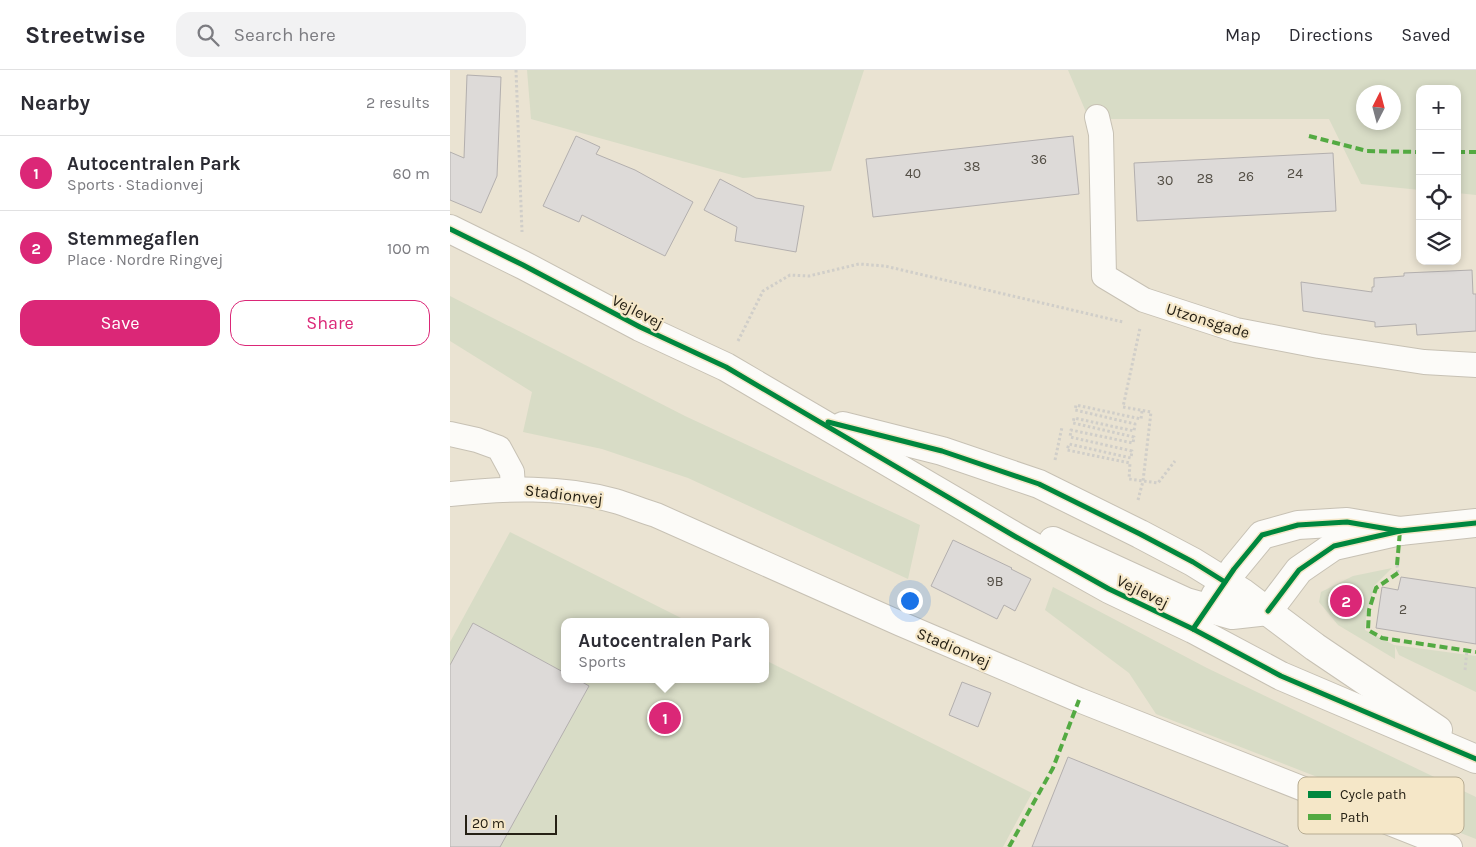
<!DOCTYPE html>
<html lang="en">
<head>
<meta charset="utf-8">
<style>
	:root { --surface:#fff; --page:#f2f2f3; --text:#2b2b33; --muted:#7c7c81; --line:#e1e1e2; --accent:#db2777 }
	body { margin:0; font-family:Karla,sans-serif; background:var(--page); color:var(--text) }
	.controls { position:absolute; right:15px; top:15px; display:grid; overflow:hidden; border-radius:10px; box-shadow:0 2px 8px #0003 }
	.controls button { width:45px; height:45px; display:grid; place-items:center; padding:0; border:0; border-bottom:1px solid var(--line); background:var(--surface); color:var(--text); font:25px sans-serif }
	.compass { position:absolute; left:906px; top:15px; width:45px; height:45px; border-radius:50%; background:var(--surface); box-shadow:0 2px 8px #0003; rotate:6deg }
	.scale { position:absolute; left:15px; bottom:12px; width:92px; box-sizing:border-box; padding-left:5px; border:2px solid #262115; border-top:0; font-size:14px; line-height:18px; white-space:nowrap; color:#262115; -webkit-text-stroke:4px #f5e7c8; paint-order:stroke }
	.you { position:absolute; left:459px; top:530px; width:18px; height:18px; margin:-12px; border:4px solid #fff; border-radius:50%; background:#1a73e8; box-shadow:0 0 0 8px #1a73e833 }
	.badge { display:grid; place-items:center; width:32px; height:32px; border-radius:50%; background:var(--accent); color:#fff; font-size:16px; font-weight:700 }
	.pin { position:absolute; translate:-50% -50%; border:2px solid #fff; box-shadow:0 1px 5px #0006 }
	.popup { position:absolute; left:111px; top:548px; width:208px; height:65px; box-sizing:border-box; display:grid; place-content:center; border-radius:10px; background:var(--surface); filter:drop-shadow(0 1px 4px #0005); font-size:16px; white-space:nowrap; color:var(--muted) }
	.popup b { font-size:19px; color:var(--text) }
	.popup::after { content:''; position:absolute; left:50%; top:100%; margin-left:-10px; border:10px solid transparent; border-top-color:var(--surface) }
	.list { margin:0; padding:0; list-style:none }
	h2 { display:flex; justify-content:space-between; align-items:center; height:65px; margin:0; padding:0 20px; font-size:21px }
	h2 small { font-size:16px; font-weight:400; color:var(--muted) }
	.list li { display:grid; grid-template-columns:32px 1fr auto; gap:15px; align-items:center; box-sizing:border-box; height:75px; padding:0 20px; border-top:1px solid var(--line) }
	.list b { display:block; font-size:19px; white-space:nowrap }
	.list p { margin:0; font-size:16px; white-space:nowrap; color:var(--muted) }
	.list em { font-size:16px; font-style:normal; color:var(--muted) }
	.actions { display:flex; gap:10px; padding:15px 20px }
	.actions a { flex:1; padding:11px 0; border:1px solid var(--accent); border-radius:15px; text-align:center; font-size:18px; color:var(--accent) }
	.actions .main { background:var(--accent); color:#fff }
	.icon { flex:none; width:28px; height:28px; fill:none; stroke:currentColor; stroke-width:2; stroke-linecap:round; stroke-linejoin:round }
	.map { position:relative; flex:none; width:1026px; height:777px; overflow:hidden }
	header { display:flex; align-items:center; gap:30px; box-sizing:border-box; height:70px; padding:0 25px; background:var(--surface); border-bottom:1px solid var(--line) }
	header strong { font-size:24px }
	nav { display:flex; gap:28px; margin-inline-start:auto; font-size:18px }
	.search { width:350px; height:45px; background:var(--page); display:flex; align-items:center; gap:12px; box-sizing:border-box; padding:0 18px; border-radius:15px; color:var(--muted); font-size:19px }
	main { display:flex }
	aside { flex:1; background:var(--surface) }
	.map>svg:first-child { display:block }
	.green { fill:#d8dcc6; fill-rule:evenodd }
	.building { fill:#dddad8; stroke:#b3afae }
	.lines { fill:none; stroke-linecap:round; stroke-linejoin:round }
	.minor-casing { stroke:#c7c1b4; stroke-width:26 }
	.secondary-casing { stroke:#c7c1b4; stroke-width:30 }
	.path { stroke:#d0cec9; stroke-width:3; stroke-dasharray:2.5 2.5; stroke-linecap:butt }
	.minor { stroke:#fcfbf8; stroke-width:24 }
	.secondary { stroke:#fcfbf8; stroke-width:28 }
	.quiet { stroke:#53aa42; stroke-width:4; stroke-dasharray:8 4; stroke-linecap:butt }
	.cycleway-casing { stroke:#f5e7c8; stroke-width:8 }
	.cycleway { stroke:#00873e; stroke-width:5 }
	.labels { text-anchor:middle; stroke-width:4.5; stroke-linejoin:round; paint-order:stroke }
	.number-label { font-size:14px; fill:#544f46 }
	.street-label { font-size:16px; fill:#262115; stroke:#f5e7c8 }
	.key { fill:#f5e7c8; stroke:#b7ac92; stroke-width:1 }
	.key-label { font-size:14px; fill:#262115 }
</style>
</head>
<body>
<header>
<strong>Streetwise</strong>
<div class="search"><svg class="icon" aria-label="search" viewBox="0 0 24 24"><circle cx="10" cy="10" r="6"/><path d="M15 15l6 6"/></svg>Search here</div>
<nav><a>Map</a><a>Directions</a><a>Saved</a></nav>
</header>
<main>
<aside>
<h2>Nearby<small>2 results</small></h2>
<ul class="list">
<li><span class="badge">1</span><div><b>Autocentralen Park</b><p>Sports · Stadionvej</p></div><em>60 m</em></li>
<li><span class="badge">2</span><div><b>Stemmegaflen</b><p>Place · Nordre Ringvej</p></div><em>100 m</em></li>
</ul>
<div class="actions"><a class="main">Save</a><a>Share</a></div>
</aside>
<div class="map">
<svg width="1026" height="777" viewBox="0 0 1026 777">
	<rect width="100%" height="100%" fill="#eae3d2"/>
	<!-- green -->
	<g class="green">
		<path d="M 77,0 L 414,0 L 381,101 L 293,108 L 81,49 Z"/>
		<path d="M 618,0 L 1026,0 L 1026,125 L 1007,123 L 1007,19 L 970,19 L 970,120 L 911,114 L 879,49 L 639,49 ZM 914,22 L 944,22 L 944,52 L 914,52 Z"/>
		<path d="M 0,226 L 235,346 L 470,455 L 458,509 L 238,408 L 152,379 L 73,362 L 82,322 L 0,271 Z"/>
		<path d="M 60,462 L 239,552 L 115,552 L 115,609 L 315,609 L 315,590 L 582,723 L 553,777 L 0,777 L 0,572 Z"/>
		<path d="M 942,498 L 924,516 L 916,547 L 915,560 L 944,575 L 1026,586 L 1026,622 L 949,585 L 945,576 L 945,589 L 888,555 L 869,532 L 871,522 L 903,506 Z"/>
		<path d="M 603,517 L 757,598 L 1026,727 L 1026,769 L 706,644 L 679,603 L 595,540 Z"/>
	</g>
	<!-- building -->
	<g class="building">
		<path d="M 17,5 L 51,7 L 47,106 L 31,143 L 0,130 L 0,82 L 14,88 Z"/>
		<path d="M 126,66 L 150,77 L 146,84 L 185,100 L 243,132 L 215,186 L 132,145 L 129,152 L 93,136 Z"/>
		<path d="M 623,66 L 629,124 L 423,147 L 416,89 Z"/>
		<path d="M 883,83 L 886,141 L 687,151 L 684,93 Z"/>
		<path d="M 270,109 L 306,128 L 354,136 L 346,182 L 285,171 L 287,157 L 254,140 Z"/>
		<path d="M 1022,200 L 1023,224 L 1026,224 L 1026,261 L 967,265 L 966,254 L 925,257 L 925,252 L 853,241 L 851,212 L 922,222 L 922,217 L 924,217 L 924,208 L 954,206 L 954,203 Z"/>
		<path d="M 503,470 L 562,498 L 561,499 L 581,509 L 565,541 L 554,535 L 547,549 L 481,516 Z"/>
		<path d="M 951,507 L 1026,518 L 1026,574 L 926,558 L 932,517 L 948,520 Z"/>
		<path d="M 23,553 L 115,603 L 115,609 L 127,609 L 139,616 L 50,777 L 0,777 L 0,595 Z"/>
		<path d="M 512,612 L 541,623 L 528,657 L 499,645 Z"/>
		<path d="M 618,687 L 838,776 L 838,777 L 582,777 Z"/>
	</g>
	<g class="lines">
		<defs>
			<g id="minor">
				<path d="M 647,47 L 651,64 L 654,206 L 694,230 L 786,260 L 869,276 L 974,292 L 1026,295"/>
				<path d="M 0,364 L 27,370 L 49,378 L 62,402 L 63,418"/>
				<path d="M 0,424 C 55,418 112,416 165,431 C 179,435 192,441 206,445 L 451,554 L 629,630 L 1000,777"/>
			</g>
			<g id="secondary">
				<path d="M 0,159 L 73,195 L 190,257 L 276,297 L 566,467 L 659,519 L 743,559 L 831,606 L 1026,689"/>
				<path d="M 393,356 L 492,381 L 589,414 L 690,464 L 743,492 L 793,523 L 865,577 L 988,660"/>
				<path d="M 603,471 L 736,532 L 782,545 L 818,541"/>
				<path d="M 765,526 L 784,499 L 812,465 L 848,455 L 897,452 L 950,461"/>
				<path d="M 818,541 L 849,500 L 884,476 L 950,461 L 1026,453"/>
			</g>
		</defs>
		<!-- minor casing -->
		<use href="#minor" class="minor-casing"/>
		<!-- secondary casing -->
		<use href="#secondary" class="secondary-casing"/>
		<!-- path -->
		<g class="path">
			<path d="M 66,0 L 72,162"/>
			<path d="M 288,271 L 313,221 L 340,205 L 359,206 L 409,194 L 435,196 L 673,252"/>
			<path d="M 692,341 L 691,349 L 626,335 L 625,340 L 685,354 L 684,361 L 624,348 L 623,353 L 684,367 L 683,373 L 621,360 L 620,367 L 682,381 L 681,388 L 619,374 L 617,380 L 680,393 L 679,409 L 708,413 L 725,391"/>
			<path d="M 605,390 L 612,357"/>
			<path d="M 688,430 L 693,411 L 701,342 L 673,337 L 690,258"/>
			<path d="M 947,495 L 948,503"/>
			<path d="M 1015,600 L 1017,580"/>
		</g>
		<!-- minor -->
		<use href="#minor" class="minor"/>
		<!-- secondary -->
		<use href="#secondary" class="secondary"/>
		<!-- quiet -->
		<g class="quiet">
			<path d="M 859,66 L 917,81 L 970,82"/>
			<path d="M 1007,82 L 1026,82"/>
			<path d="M 947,495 L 950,461"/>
			<path d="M 948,503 L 926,518 L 919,540 L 918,560 L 932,568 L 1026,582"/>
			<path d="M 559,777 L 603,698 L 629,630"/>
		</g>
		<defs>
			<g id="cycleway">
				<path d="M 0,159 L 73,195 L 190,257 L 276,297 L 566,467 L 659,519 L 743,559 L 831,606 L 1026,689"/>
				<path d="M 378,352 L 492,381 L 589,414 L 690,464 L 743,492 L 775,512"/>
				<path d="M 818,541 L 849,500 L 884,476 L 950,461 L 1026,453"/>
				<path d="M 743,559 L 784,499 L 812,465 L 848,455 L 897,452 L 950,461"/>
			</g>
		</defs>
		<!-- cycleway casing -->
		<use href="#cycleway" class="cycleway-casing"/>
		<!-- cycleway -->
		<use href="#cycleway" class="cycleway"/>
	</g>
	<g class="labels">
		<!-- number labels -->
		<g class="number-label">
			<text x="589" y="94">36</text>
			<text x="522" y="101">38</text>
			<text x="463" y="108">40</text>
			<text x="845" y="108">24</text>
			<text x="796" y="111">26</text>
			<text x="755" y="113">28</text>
			<text x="715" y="115">30</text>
			<text x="545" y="516">9B</text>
			<text x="953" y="544">2</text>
		</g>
		<!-- street labels -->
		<g class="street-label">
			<text transform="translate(188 241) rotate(27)" y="6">Vejlevej</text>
			<text transform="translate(758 250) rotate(17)" y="6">Utzonsgade</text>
			<text transform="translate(114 424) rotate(7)" y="6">Stadionvej</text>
			<text transform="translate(693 521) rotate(26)" y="6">Vejlevej</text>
			<text transform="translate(504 577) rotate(23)" y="6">Stadionvej</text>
		</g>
	</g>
	<!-- legend -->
	<rect x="848" y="707" width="166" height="57" rx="8" class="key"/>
	<rect x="858" y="721" width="23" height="7" fill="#00873e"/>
	<rect x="858" y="744" width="23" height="6" fill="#53aa42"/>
	<g class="key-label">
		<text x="890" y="729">Cycle path</text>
		<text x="890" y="752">Path</text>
	</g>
</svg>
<div class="controls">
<button>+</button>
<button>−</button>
<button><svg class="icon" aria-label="locate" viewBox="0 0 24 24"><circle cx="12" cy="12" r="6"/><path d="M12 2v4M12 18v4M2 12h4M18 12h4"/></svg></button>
<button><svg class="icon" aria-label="layers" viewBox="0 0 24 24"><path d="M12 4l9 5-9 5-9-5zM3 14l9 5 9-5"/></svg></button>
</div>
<svg class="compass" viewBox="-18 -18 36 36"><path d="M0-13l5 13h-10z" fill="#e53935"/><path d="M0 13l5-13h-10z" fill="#7c7c81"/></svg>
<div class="scale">20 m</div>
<div class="you"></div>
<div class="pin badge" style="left:215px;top:648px">1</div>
<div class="popup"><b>Autocentralen Park</b>Sports</div>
<div class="pin badge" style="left:896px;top:531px">2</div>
</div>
</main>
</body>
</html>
